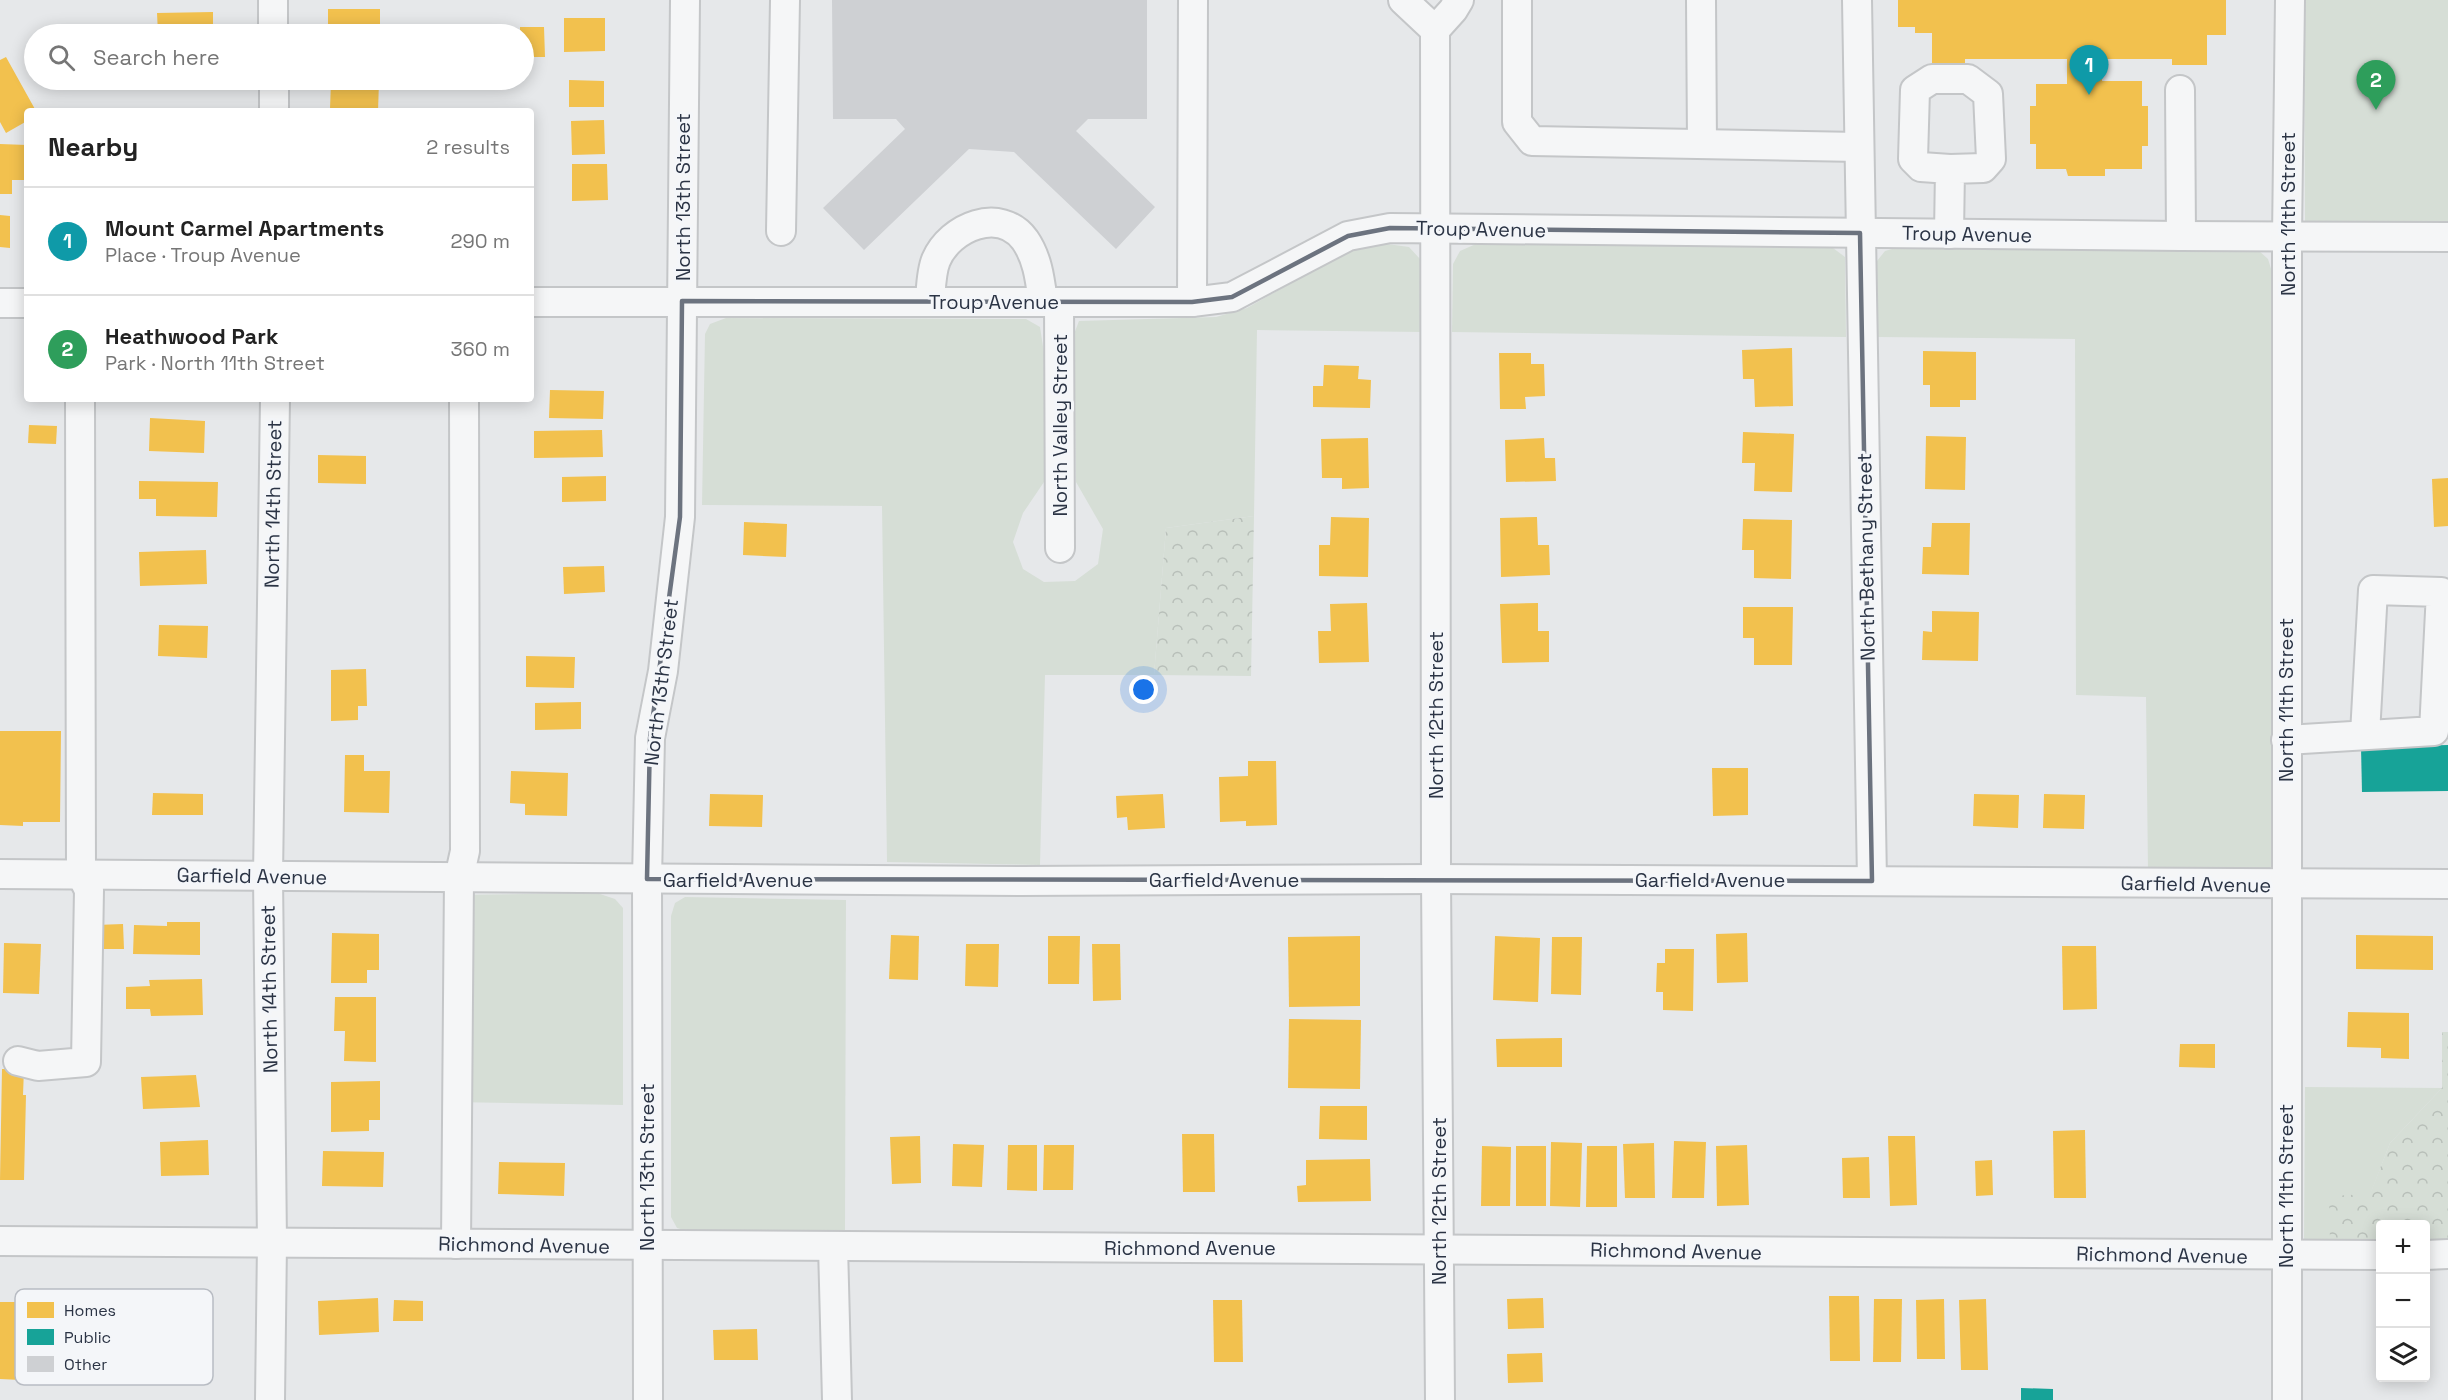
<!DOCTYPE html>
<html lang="en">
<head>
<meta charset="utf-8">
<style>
	:root { --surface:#fff; --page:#f2f2f2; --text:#222; --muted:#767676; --line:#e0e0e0; --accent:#6c737f }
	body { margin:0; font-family:"Space Grotesk",sans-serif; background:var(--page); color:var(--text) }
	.controls { position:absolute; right:18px; bottom:18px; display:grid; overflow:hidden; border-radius:6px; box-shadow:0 3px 15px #0003 }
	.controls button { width:54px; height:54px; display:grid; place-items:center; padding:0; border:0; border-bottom:2px solid var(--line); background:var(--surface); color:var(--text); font:30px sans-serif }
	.you { position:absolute; left:1144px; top:690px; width:21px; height:21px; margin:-15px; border:4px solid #fff; border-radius:50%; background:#1a73e8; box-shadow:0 0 0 9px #1a73e833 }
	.badge { display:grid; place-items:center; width:39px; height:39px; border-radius:50%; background:var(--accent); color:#fff; font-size:20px; font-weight:700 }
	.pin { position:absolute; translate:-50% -50px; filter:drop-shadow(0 2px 3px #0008) }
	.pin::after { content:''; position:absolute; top:32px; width:21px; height:18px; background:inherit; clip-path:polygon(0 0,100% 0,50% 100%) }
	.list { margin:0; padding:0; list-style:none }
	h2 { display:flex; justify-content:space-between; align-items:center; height:78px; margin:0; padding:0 24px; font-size:26px }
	h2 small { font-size:20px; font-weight:400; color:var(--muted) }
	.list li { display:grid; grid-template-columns:39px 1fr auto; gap:18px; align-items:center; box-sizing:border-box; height:108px; padding:0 24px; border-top:2px solid var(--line) }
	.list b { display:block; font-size:22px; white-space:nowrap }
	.list p { margin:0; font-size:20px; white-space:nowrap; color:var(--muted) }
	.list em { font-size:20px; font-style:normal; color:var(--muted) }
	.icon { flex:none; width:33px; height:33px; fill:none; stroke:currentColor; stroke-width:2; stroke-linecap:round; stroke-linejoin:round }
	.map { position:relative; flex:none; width:2448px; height:1400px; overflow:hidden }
	.search { position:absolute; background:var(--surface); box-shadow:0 3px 15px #0003; left:24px; top:24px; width:510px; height:66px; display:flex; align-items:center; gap:15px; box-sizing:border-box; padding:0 21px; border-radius:33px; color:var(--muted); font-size:22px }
	.panel { position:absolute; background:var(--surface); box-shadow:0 3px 15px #0003; left:24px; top:108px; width:510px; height:294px; border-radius:6px }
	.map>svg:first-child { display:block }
	.green { fill:#d6ded6 }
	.forest { fill:url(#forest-crowns) }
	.homes { fill:#f2c14e }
	.public { fill:#17a398 }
	.building { fill:#ced0d3 }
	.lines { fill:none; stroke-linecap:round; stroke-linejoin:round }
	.minor-casing { stroke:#c4c6c8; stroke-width:32 }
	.minor { stroke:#f5f6f7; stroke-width:28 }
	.marked { fill:none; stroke:#6c737f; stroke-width:4.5; stroke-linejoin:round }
	.labels { text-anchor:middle; stroke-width:6; stroke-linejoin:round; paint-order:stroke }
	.street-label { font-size:20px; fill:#2b3445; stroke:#f4f6f9 }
	.key { fill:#f4f6f9; stroke:#b8bcc3; stroke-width:1.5 }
	.key-label { font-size:16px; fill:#2b3445 }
</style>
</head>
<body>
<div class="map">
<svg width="2448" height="1400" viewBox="0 0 2448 1400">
	<defs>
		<pattern id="forest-crowns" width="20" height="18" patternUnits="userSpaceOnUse" patternTransform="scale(1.5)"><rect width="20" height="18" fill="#d6ded6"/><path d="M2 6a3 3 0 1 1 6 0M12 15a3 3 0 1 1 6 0" fill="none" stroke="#b8bfb9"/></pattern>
	</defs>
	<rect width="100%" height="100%" fill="#e6e8ea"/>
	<!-- green -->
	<g class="green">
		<path d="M 2304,0 L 2448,0 L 2448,221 L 2305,221 Z"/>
		<path d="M 1380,243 L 1409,247 L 1420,259 L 1423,332 L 1257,330 L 1254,516 L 1166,528 L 1154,675 L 1045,675 L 1040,865 L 887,862 L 882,506 L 702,505 L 705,334 L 710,324 L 726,318 L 1026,319 L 1040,327 L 1044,353 L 1044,482 L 1023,513 L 1013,542 L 1023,569 L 1044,582 L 1075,581 L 1098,564 L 1103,529 L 1076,482 L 1074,334 L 1079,321 L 1216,317 L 1247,308 L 1346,252 Z"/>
		<path d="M 1476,244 L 1833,248 L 1845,257 L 1846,337 L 1452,332 L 1453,264 L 1460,251 Z"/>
		<path d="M 1899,247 L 2258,250 L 2268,259 L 2272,272 L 2272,865 L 2266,874 L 2148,871 L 2146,697 L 2076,695 L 2075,339 L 1877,337 L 1877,261 L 1885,251 Z"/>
		<path d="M 597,893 L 615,899 L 623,908 L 623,1105 L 452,1102 L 452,895 Z"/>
		<path d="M 685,897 L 846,900 L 845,1230 L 691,1232 L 677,1228 L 671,1217 L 671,916 L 675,903 Z"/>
		<path d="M 2305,1087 L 2442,1088 L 2390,1143 L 2370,1195 L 2330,1244 L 2304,1243 Z"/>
	</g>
	<!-- forest -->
	<g class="forest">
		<path d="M 1254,516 L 1251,676 L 1154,675 L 1166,528 Z"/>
		<path d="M 2442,1032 L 2448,1032 L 2448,1243 L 2426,1243 L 2426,1224 L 2380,1224 L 2380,1244 L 2330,1244 L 2329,1196 L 2370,1194 L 2390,1143 L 2442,1088 Z"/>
	</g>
	<!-- homes -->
	<g class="homes">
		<path d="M 1898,0 L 2226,0 L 2226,35 L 2207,35 L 2207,65 L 2172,65 L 2172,59 L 2102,59 L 2102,81 L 2142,81 L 2142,106 L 2148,106 L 2148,146 L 2142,146 L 2142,169 L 2105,169 L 2105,176 L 2068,176 L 2066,169 L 2036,169 L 2036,144 L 2030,144 L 2030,106 L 2036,106 L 2036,84 L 2067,84 L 2067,59 L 1965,59 L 1965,65 L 1932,65 L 1932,33 L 1915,33 L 1915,27 L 1898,27 Z"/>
		<rect x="328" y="9" width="52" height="25"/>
		<path d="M 213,12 L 213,34 L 158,34 L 157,13 Z"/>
		<path d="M 564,18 L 605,18 L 605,51 L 564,52 Z"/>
		<path d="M 520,27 L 544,27 L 545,57 L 524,57 L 524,34 L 520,34 Z"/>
		<path d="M 6,57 L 36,111 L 27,111 L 27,121 L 6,133 L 0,122 L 0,60 Z"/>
		<path d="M 569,80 L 604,81 L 604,107 L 569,107 Z"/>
		<path d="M 331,81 L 379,82 L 378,111 L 330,109 Z"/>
		<path d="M 604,120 L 605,154 L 572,155 L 571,121 Z"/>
		<path d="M 0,144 L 27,145 L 26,180 L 12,180 L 12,194 L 0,194 Z"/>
		<path d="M 572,164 L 607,164 L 608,200 L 572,201 Z"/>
		<path d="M 0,215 L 10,216 L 10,248 L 0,247 Z"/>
		<path d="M 1792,348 L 1793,406 L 1755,407 L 1754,379 L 1743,379 L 1742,350 Z"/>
		<path d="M 1923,351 L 1976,352 L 1976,400 L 1960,400 L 1960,407 L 1930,407 L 1930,385 L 1923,385 Z"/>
		<path d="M 1499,353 L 1531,353 L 1531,364 L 1544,364 L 1545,396 L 1525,397 L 1526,409 L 1500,409 Z"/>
		<path d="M 1324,365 L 1359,366 L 1358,379 L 1371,380 L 1370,408 L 1313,407 L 1313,386 L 1323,386 Z"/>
		<path d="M 550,390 L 604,391 L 603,419 L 549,418 Z"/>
		<path d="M 150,418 L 205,421 L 204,453 L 149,451 Z"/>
		<path d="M 29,425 L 57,426 L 56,444 L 28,443 Z"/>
		<path d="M 602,430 L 603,457 L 534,458 L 534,431 Z"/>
		<path d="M 1743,432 L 1794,434 L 1792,492 L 1754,491 L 1755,463 L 1742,463 Z"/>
		<path d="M 1926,436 L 1966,437 L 1965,490 L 1925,489 Z"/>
		<path d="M 1368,438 L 1369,488 L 1342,489 L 1342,478 L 1322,478 L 1321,439 Z"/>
		<path d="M 1544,438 L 1545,458 L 1555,458 L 1556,481 L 1506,482 L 1505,440 Z"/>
		<path d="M 318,455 L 366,456 L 366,484 L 318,483 Z"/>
		<path d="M 606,476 L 606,501 L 562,502 L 562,477 Z"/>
		<path d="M 2448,478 L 2448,526 L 2434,527 L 2432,479 Z"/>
		<path d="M 139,481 L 218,482 L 217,517 L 156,516 L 156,499 L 139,499 Z"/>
		<path d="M 1331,517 L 1369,518 L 1368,577 L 1319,576 L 1319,545 L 1330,545 Z"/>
		<path d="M 1537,517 L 1538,545 L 1549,545 L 1550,575 L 1501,577 L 1500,518 Z"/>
		<path d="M 1743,519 L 1792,520 L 1791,579 L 1754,578 L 1754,550 L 1742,550 Z"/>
		<path d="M 744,522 L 787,524 L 786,557 L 743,555 Z"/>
		<path d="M 1932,523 L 1970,523 L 1969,575 L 1922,574 L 1923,547 L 1931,547 Z"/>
		<path d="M 206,550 L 207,584 L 140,586 L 139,552 Z"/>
		<path d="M 604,566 L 605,592 L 564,594 L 563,567 Z"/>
		<path d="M 1367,603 L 1369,662 L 1319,663 L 1318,631 L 1331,631 L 1330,604 Z"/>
		<path d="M 1538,603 L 1538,631 L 1549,631 L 1549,662 L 1502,663 L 1500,604 Z"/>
		<path d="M 1743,607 L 1793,607 L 1792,665 L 1754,665 L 1754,638 L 1743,638 Z"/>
		<path d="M 1932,611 L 1979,612 L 1978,661 L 1922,660 L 1923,631 L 1932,632 Z"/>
		<path d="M 159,625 L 208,626 L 207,658 L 158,656 Z"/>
		<path d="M 526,656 L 575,657 L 574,688 L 526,687 Z"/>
		<path d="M 366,669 L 367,706 L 358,706 L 358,720 L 331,721 L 331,670 Z"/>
		<path d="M 581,702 L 581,729 L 535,730 L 535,703 Z"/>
		<path d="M 0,731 L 61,731 L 60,822 L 23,822 L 23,826 L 0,825 Z"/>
		<path d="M 345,755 L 364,755 L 364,771 L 390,771 L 389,813 L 344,812 Z"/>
		<path d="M 1248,761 L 1276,761 L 1277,825 L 1246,826 L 1246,821 L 1220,822 L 1219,777 L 1248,776 Z"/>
		<path d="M 1712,768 L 1748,768 L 1748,815 L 1713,816 Z"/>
		<path d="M 511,771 L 568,773 L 567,816 L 525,815 L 525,804 L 510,803 Z"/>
		<path d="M 153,793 L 203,794 L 203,815 L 152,815 Z"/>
		<path d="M 710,794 L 763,795 L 762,827 L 709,826 Z"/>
		<path d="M 1163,794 L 1165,828 L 1128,830 L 1127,817 L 1117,818 L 1116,796 Z"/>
		<path d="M 1974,794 L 2019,795 L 2018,828 L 1973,826 Z"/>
		<path d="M 2044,794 L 2085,795 L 2084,829 L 2043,828 Z"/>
		<path d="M 167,922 L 200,922 L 200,955 L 133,954 L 134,925 L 167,926 Z"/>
		<path d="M 123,924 L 124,949 L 96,949 L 96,925 Z"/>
		<path d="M 332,933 L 379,934 L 379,970 L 367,970 L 367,983 L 331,983 Z"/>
		<path d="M 1747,933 L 1748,982 L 1717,983 L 1716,934 Z"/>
		<path d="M 891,935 L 919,936 L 918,980 L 889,979 Z"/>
		<path d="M 2356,935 L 2433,936 L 2433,970 L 2356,969 Z"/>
		<path d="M 1048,936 L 1080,936 L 1079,984 L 1048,984 Z"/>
		<path d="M 1360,936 L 1360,1006 L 1289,1007 L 1288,937 Z"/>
		<path d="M 1495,936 L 1540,938 L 1538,1002 L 1493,1000 Z"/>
		<path d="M 1552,937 L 1582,937 L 1581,995 L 1551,994 Z"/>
		<path d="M 4,943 L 41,944 L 39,994 L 3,993 Z"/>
		<path d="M 966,944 L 999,944 L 998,987 L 965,986 Z"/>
		<path d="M 1092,944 L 1120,944 L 1121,1000 L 1093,1001 Z"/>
		<path d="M 2062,946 L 2096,946 L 2097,1009 L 2063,1010 Z"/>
		<path d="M 1665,949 L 1694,949 L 1693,1011 L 1663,1010 L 1663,992 L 1656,992 L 1657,963 L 1665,963 Z"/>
		<path d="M 202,979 L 203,1015 L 151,1016 L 150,1009 L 126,1009 L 126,987 L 150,986 L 149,980 Z"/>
		<path d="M 335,997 L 376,997 L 376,1062 L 344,1061 L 345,1031 L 334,1031 Z"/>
		<path d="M 2348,1012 L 2409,1013 L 2409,1059 L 2381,1058 L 2381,1048 L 2347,1047 Z"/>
		<path d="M 1289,1019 L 1361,1020 L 1360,1089 L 1288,1088 Z"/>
		<path d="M 1562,1038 L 1562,1067 L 1497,1067 L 1496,1039 Z"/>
		<path d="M 2180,1044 L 2215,1044 L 2215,1068 L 2179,1067 Z"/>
		<path d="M 2,1069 L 24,1069 L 23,1095 L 26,1095 L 24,1180 L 0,1180 Z"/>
		<path d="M 196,1075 L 200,1107 L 143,1109 L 141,1077 Z"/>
		<path d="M 380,1081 L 380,1120 L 369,1120 L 369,1131 L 331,1132 L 331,1082 Z"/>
		<path d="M 1320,1106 L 1367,1106 L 1367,1140 L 1319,1139 Z"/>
		<path d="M 2085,1130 L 2086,1198 L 2054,1198 L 2053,1131 Z"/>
		<path d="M 1182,1134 L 1214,1134 L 1215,1192 L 1183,1192 Z"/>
		<path d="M 920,1136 L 921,1183 L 892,1184 L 890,1137 Z"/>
		<path d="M 1888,1136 L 1915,1136 L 1917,1205 L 1890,1206 Z"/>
		<path d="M 208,1140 L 209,1175 L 161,1176 L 160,1142 Z"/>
		<path d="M 1674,1141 L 1706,1142 L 1704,1198 L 1672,1198 Z"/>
		<path d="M 1551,1142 L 1582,1143 L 1580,1207 L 1550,1206 Z"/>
		<path d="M 1654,1143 L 1655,1198 L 1625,1198 L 1623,1144 Z"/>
		<path d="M 953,1144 L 984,1145 L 982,1187 L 952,1186 Z"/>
		<path d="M 1008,1145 L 1037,1145 L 1037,1191 L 1007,1190 Z"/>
		<path d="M 1044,1145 L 1074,1145 L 1073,1190 L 1043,1190 Z"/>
		<path d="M 1747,1145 L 1749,1205 L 1717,1206 L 1716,1146 Z"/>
		<path d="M 1482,1146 L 1511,1147 L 1510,1206 L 1481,1206 Z"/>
		<rect x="1516" y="1146" width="30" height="60"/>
		<path d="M 1587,1146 L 1617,1146 L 1617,1207 L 1586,1207 Z"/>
		<path d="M 323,1151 L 384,1152 L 383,1187 L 322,1186 Z"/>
		<path d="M 1869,1157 L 1870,1198 L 1843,1198 L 1842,1158 Z"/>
		<path d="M 1370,1159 L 1371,1201 L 1298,1202 L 1297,1186 L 1306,1185 L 1306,1160 Z"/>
		<path d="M 1992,1160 L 1993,1195 L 1976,1196 L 1975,1161 Z"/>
		<path d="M 499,1162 L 565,1163 L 564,1196 L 498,1194 Z"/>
		<path d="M 1829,1296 L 1859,1296 L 1860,1361 L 1830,1361 Z"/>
		<path d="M 378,1298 L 379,1332 L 319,1335 L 318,1301 Z"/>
		<path d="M 1543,1298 L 1544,1328 L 1508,1329 L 1507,1299 Z"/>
		<path d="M 1874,1299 L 1902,1299 L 1901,1362 L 1873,1362 Z"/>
		<path d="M 1944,1299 L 1945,1359 L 1917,1359 L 1916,1300 Z"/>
		<path d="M 1986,1299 L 1988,1370 L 1961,1370 L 1959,1300 Z"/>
		<path d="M 394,1300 L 423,1301 L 423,1321 L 393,1321 Z"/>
		<path d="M 1213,1300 L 1242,1300 L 1243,1362 L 1214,1362 Z"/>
		<path d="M 0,1302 L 29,1302 L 28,1355 L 21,1355 L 21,1380 L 0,1379 Z"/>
		<path d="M 757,1329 L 758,1360 L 714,1360 L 713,1330 Z"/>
		<path d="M 1542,1353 L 1543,1382 L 1508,1383 L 1507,1354 Z"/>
	</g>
	<!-- public -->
	<g class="public">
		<path d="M 2448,745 L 2448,791 L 2362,792 L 2361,747 Z"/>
		<path d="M 2021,1388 L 2053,1389 L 2053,1400 L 2021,1400 Z"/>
	</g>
	<!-- building -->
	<path class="building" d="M 832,0 L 1147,0 L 1147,119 L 1088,119 L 1076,131 L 1155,207 L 1116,249 L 1014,152 L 969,149 L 864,250 L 823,208 L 905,129 L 896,119 L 833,119 Z"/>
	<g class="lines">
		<defs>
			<g id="minor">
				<path d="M 273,0 L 273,34"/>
				<path d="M 1403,0 L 1435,30 L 1453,10 L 1459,0"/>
				<path d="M 1517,0 L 1517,122 L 1532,141 L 1859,147"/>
				<path d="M 1701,0 L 1702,144"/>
				<path d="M 1857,0 L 1872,881"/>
				<path d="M 1435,30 L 1436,879 L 1440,1400"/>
				<path d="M 274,80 L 274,111"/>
				<path d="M 2180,90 L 2181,236"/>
				<path d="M 781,231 L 785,0"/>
				<path d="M 1949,234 L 1950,169 L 1921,167 L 1913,159 L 1915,90 L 1932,79 L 1968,79 L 1988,94 L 1991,159 L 1983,168 L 1950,169"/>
				<path d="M 930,301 C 931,289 931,272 936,260 C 950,227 1000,206 1025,240 C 1038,259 1040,280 1043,302"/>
				<path d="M 531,302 L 1192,302 L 1232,297 L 1348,236 L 1390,228 L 2181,236 L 2448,237"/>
				<path d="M 1059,302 L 1060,548"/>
				<path d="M 1192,302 L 1193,0"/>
				<path d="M 0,303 L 27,303"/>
				<path d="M 2286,740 L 2434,731 L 2441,592 L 2373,590 L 2365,734"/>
				<path d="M 0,874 L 1021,881 L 1436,879 L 2448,884"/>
				<path d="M 18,1061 L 38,1066 L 86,1062 L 89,890 L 81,874 L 80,399"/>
				<path d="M 0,1241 L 2380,1255"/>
				<path d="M 456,1244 L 459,878 L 465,851 L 464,399"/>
				<path d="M 833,1246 L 837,1400"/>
				<path d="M 2426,1255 L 2448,1254"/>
				<path d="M 270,1400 L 272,1243 L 268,876 L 275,399"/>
				<path d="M 648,1400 L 647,879 L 650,738 L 663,671 L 680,517 L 685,0"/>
				<path d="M 2287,1400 L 2287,237 L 2290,0"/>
			</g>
		</defs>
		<!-- minor casing -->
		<use href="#minor" class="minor-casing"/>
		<!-- minor -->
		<use href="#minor" class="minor"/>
	</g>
	<!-- marked area -->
	<path class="marked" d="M 1390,228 L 1860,233 L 1872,881 L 647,879 L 650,738 L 680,517 L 682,301 L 1192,302 L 1232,297 L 1348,236 Z"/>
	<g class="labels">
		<!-- street labels -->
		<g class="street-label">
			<text transform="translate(683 197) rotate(-90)" y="7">North 13th Street</text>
			<text transform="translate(2288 214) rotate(-90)" y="7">North 11th Street</text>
			<text transform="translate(1481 229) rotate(1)" y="7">Troup Avenue</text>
			<text transform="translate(1967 234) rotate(1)" y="7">Troup Avenue</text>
			<text x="994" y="309">Troup Avenue</text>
			<text transform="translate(1060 425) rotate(-90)" y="7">North Valley Street</text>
			<text transform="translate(273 504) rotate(-89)" y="7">North 14th Street</text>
			<text transform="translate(1866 557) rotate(-91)" y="7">North Bethany Street</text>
			<text transform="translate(661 682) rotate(-83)" y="7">North 13th Street</text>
			<text transform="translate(2286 700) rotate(-90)" y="7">North 11th Street</text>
			<text transform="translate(1436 715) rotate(-90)" y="7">North 12th Street</text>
			<text transform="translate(252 876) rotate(1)" y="7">Garfield Avenue</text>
			<text x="738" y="887">Garfield Avenue</text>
			<text x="1224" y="887">Garfield Avenue</text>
			<text x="1710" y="887">Garfield Avenue</text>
			<text transform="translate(2196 884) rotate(1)" y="7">Garfield Avenue</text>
			<text transform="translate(269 989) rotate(-91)" y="7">North 14th Street</text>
			<text transform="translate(647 1167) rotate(-90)" y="7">North 13th Street</text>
			<text transform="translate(2286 1186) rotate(-90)" y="7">North 11th Street</text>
			<text transform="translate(1439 1201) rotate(-90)" y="7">North 12th Street</text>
			<text transform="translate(524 1245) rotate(1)" y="7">Richmond Avenue</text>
			<text x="1190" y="1255">Richmond Avenue</text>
			<text transform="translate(1676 1251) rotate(1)" y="7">Richmond Avenue</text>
			<text transform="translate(2162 1255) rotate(1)" y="7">Richmond Avenue</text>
		</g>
	</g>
	<!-- legend -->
	<rect x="15" y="1289" width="198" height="96" rx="9" class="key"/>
	<rect x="27" y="1302" width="27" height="16" fill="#f2c14e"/>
	<rect x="27" y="1329" width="27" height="16" fill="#17a398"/>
	<rect x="27" y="1356" width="27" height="16" fill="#ced0d3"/>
	<g class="key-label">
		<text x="64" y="1316">Homes</text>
		<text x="64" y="1343">Public</text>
		<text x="64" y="1370">Other</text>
	</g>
</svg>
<div class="controls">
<button>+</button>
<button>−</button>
<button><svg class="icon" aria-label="layers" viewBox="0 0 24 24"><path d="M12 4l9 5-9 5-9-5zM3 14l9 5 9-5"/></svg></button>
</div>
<div class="you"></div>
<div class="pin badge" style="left:2089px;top:95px;background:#0f9aa8">1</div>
<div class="pin badge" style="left:2376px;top:110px;background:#2e9e5b">2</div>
<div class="search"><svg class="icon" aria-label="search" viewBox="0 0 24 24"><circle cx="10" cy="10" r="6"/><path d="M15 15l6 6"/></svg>Search here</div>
<section class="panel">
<h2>Nearby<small>2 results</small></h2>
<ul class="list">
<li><span class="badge" style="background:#0f9aa8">1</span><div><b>Mount Carmel Apartments</b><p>Place · Troup Avenue</p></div><em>290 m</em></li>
<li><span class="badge" style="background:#2e9e5b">2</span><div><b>Heathwood Park</b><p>Park · North 11th Street</p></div><em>360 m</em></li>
</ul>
</section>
</div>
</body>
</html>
